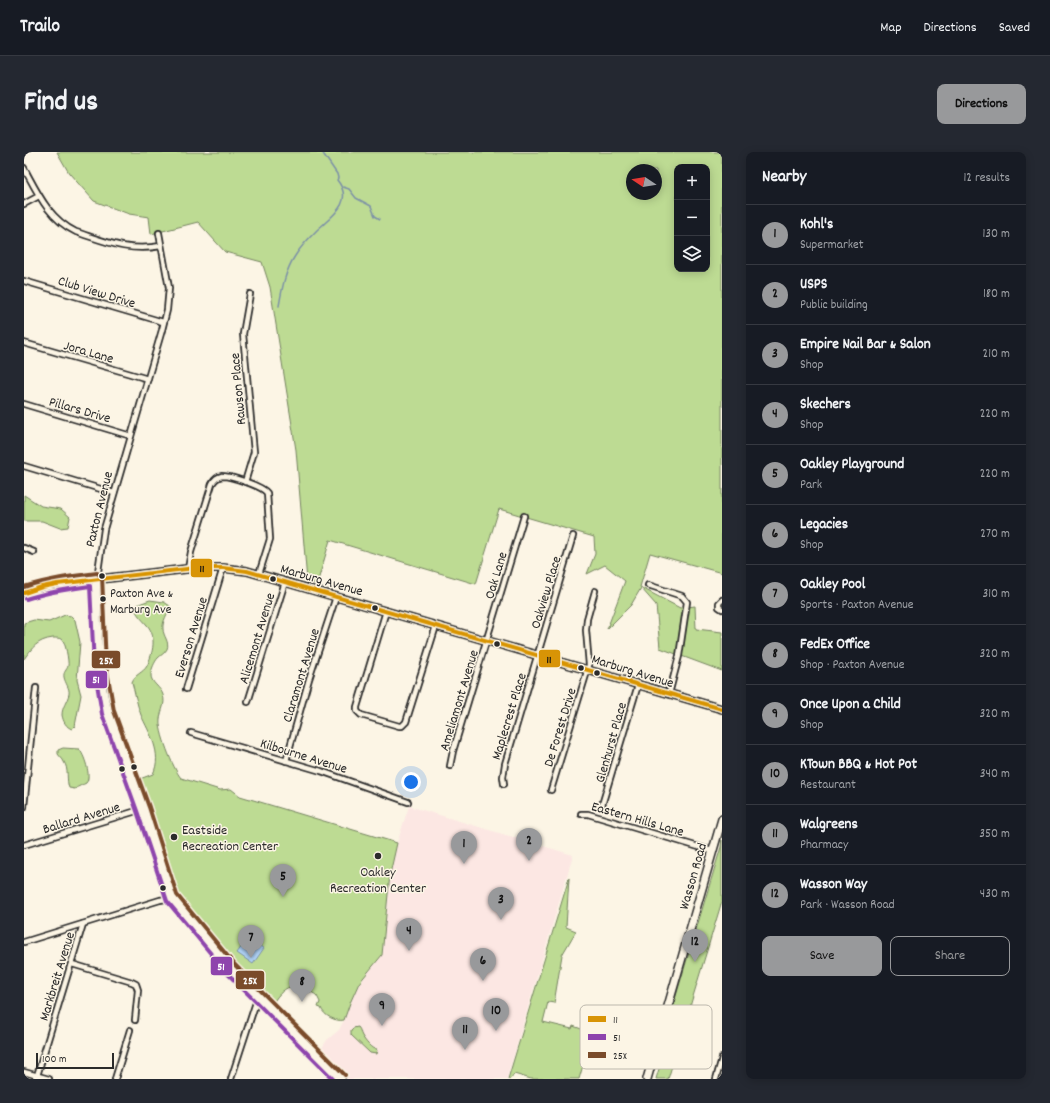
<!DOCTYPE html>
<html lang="en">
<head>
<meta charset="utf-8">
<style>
	:root { --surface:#171b24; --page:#242831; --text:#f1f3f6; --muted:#9ea1a6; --line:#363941; --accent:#98999b }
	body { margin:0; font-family:Dekko,sans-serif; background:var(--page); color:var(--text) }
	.controls { position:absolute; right:12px; top:12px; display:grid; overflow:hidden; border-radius:8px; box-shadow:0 2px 10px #0003 }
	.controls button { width:36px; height:36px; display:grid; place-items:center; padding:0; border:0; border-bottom:1px solid var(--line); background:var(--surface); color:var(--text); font:20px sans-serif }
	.compass { position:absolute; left:602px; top:12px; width:36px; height:36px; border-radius:50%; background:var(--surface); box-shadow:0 2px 10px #0003; rotate:282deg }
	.scale { position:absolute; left:12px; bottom:10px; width:78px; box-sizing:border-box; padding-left:4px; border:2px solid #2b2b2b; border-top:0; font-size:11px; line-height:14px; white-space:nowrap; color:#2b2b2b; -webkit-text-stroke:3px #fcf5e5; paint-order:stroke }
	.you { position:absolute; left:387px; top:630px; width:14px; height:14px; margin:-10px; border:3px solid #fff; border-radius:50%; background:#1a73e8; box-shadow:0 0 0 6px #1a73e833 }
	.badge { display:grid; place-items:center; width:26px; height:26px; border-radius:50%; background:var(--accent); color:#111; font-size:13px; font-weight:700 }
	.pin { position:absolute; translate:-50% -33px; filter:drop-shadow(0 1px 2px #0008) }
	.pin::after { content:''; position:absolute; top:21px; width:14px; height:12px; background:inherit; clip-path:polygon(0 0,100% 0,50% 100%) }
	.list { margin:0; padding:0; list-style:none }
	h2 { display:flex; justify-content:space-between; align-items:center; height:52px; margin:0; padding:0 16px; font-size:17px }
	h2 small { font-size:13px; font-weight:400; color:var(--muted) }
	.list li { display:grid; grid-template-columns:26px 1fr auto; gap:12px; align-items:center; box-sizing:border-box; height:60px; padding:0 16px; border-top:1px solid var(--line) }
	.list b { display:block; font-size:15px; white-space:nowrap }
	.list p { margin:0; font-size:13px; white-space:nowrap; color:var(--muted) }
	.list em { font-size:13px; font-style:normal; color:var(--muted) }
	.actions { display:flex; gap:8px; padding:12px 16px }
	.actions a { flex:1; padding:9px 0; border:1px solid var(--accent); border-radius:8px; text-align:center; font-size:14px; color:var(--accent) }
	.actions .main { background:var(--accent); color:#111 }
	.icon { flex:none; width:22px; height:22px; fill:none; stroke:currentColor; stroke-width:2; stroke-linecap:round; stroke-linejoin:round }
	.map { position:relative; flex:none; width:698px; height:927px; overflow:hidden; border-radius:8px }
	header { display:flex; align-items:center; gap:24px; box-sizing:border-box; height:56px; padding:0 20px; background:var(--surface); border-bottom:1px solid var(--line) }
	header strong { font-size:19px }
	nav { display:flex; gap:22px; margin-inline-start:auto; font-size:14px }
	.intro { display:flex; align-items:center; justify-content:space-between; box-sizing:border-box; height:96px; padding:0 24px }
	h1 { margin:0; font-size:28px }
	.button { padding:10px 18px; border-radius:8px; background:var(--accent); color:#111; font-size:14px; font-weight:700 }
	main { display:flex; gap:24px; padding:0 24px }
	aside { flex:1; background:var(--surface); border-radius:8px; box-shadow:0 2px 10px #0003 }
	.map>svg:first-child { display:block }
	.built { fill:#fce7e3 }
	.green { fill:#bddb93; stroke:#74835f; fill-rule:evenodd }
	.water { fill:#b2d5fa; stroke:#7c91a7 }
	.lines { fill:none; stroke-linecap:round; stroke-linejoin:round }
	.stream { stroke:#7c91a7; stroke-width:1.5 }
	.street-casing { stroke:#2b2b2b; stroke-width:8 }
	.secondary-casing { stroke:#2b2b2b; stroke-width:10 }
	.street { stroke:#fcf5e5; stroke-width:4.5 }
	.secondary { stroke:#fcf5e5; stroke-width:7 }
	.bus-1-casing { stroke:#fcf5e5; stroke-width:7 }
	.bus-2-casing { stroke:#fcf5e5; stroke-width:7 }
	.bus-3-casing { stroke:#fcf5e5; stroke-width:7 }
	.bus-1 { stroke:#d89406; stroke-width:4 }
	.bus-2 { stroke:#8e44ad; stroke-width:4 }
	.bus-3 { stroke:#7a4b2a; stroke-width:4 }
	.bus-dot { fill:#2b2b2b; stroke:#fcf5e5; stroke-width:1.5 }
	.labels { text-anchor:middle; stroke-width:3; stroke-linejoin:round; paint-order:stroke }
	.bus-label { font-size:13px; fill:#2b2b2b; stroke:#fcf5e5; text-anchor:start }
	.street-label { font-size:14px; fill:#2b2b2b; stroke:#fcf5e5 }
	.poi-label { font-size:14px; fill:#2b2b2b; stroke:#fcf5e5; text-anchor:start }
	.key { fill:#fcf5e5; stroke:#bdb8ad; stroke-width:1 }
	.key-label { font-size:11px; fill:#2b2b2b }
	.line-badge { stroke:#fcf5e5; stroke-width:1.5 }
	.badge-label { font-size:11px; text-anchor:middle; font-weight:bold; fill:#fff }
	.pale-badge-label { font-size:11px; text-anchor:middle; font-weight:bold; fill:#111 }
</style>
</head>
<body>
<header>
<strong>Trailo</strong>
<nav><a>Map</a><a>Directions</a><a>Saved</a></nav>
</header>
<div class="intro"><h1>Find us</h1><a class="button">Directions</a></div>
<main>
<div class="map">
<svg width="698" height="927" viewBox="0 0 698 927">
	<rect width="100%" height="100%" fill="#fcf5e5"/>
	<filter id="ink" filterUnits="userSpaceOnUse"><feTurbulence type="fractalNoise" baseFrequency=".025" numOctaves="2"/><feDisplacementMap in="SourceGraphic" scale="8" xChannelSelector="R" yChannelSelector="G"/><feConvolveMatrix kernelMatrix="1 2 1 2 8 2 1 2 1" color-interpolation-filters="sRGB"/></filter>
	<g filter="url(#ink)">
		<!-- built -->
		<path class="built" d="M 385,654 L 549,703 L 483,927 L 317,927 L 293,903 L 303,888 L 315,878 L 320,868 L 327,842 L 358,803 L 366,722 L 373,691 Z"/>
		<!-- green -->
		<g class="green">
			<path d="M 33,0 L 698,0 L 698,421 L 626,401 L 616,435 L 656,456 L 671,454 L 672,477 L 698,480 L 698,519 L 636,496 L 632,453 L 617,436 L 607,453 L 583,477 L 601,429 L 581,413 L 563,422 L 571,402 L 570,385 L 475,357 L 452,432 L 306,388 L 293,432 L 283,429 L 272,298 L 246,135 L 238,110 L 201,100 L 174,70 L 127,82 L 125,65 L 105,62 L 70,49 L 45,21 ZM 653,15 L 683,15 L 683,117 L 653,117 ZM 608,18 L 632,18 L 632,42 L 608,42 Z"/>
			<path d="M 0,343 L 17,354 L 37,357 L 46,365 L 44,375 L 36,376 L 18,369 L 0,369 Z"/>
			<path d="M 126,448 L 140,450 L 146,454 C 144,462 138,469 139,477 C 139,484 146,490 143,497 C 141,501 137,503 134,506 C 131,509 127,518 127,522 C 126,531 137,535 139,543 C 142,552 137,558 136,567 C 134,578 149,617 157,626 L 196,638 L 207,637 L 216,644 L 373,691 L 366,722 L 358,803 L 335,831 L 326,851 L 320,868 C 312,870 300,864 297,856 L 294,855 L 296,850 C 295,848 294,846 293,844 C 289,839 272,835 266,835 C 260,836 251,846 249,852 L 206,808 L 158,750 L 152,740 L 113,628 L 129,622 C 139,601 125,581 117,563 C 113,553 111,541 108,530 C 111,522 119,521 123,514 C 129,501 133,484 123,473 C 118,467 113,463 110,455 L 115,452 Z"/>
			<path d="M 41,463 L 47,464 L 51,468 L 56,490 L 53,528 L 57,543 L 51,574 L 48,577 C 42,575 39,569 38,563 C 38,555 43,550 45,542 C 46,536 41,531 40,525 C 39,520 43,518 44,514 C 45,509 41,489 38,487 C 35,486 32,486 29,486 C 13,488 8,496 0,507 L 0,471 L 10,468 L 25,470 Z"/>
			<path d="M 39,596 L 55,597 C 60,602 68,625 62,631 C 59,633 54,634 51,637 L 45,636 C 42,628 45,617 40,610 C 39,607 36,605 34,602 L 34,598 Z"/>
			<path d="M 698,688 L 698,749 L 644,927 L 632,927 L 649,869 L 645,867 L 697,695 Z"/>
			<path d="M 545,726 L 542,775 L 552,779 L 538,803 L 530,851 L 524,850 L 519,870 L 548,877 L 549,874 L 569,881 L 571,882 L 568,883 L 555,927 L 507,927 L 490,922 L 486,927 L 484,927 Z"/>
			<path d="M 334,875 C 337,878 336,881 338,884 C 341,889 347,897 353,898 L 352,902 L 346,901 L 327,883 L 327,878 L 329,876 Z"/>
		</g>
		<!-- water -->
		<path class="water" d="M 220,791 L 221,792 L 220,793 L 230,799 L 235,793 L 240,796 L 229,812 L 213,801 Z"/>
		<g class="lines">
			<!-- stream -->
			<g class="stream">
				<path d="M 319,35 L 325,37 L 332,46 L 347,54 L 351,64 L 356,67"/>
				<path d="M 255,154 C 258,137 261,119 271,104 C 277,94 285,86 293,78 C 308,64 331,50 313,28 L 314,26 L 313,22 L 298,0"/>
			</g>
			<defs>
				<g id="street">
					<path d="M 0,16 C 14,42 25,67 52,80 C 83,90 104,100 137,94"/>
					<path d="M 0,52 L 15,44"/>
					<path d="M 0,129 L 139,170"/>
					<path d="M 0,191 L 124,227"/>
					<path d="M 0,252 L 107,284"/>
					<path d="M 0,314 L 90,341"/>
					<path d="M 221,330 L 230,300 L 219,182 L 226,142"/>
					<path d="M 0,396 L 10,400"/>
					<path d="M 164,417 L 167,400 L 188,332 C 190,328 193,325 198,324 C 207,324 238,334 243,341 L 246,387 L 235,422"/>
					<path d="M 73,427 L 80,377 L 138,178 L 143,158 L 145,136 L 135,81"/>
					<path d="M 624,433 L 658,444 L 663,450 L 655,504 L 645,542"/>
					<path d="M 698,448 L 695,451 L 695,455 L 698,457"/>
					<path d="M 362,459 L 333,555 L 333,559 L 337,563 L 375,574 L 378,574 L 382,570 L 412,474"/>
					<path d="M 162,537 L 199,416"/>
					<path d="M 224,550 L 261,430"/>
					<path d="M 167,581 L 297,619 L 384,650"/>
					<path d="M 262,609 L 285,527 L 312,445"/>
					<path d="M 426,614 L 429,599 L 500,364"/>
					<path d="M 480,632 L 479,625 L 481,612 L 549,384"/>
					<path d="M 527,638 L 565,513 L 562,478 L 563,467 L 571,439"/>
					<path d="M 578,653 L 614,533"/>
					<path d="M 0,655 L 12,536"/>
					<path d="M 557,662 L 564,662 L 688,699"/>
					<path d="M 0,693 L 119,657"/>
					<path d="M 0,790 L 136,748 L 148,746"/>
					<path d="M 48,812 L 108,830 L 112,832 L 114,838 L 111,868"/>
					<path d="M 0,920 L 25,927"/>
					<path d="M 12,927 L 59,772"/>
					<path d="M 91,927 L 106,878"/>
					<path d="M 207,927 L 234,844"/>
					<path d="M 692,927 L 698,906"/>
				</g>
				<g id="secondary">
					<path d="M 73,427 L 72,435 C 74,477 73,519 84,561 L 119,657 L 148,746 L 172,776 L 207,817 L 317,927"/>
					<path d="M 0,441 L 18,435 L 33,432 L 171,416 L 199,416 L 223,419 L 698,557"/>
					<path d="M 623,927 L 698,667"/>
				</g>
			</defs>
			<!-- street casing -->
			<use href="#street" class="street-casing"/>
			<!-- secondary casing -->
			<use href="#secondary" class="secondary-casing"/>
			<!-- street -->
			<use href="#street" class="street"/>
			<!-- secondary -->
			<use href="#secondary" class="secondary"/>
			<defs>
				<path id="bus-1" d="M 0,441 L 18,435 L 33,432 L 171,416 L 199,416 L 223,419 L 698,557"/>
				<path id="bus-2" d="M 2,447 C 23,440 44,437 66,434 L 70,514 L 78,562 L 113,659 L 143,749 L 203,821 L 309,927"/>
				<path id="bus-3" d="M 0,435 C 24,427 48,424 73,421 L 78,424 L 82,513 L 90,559 L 125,655 L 153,743 L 211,813 L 321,923"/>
			</defs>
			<!-- bus-1 casing -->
			<use href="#bus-1" class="bus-1-casing"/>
			<!-- bus-2 casing -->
			<use href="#bus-2" class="bus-2-casing"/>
			<!-- bus-3 casing -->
			<use href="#bus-3" class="bus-3-casing"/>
			<!-- bus-1 -->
			<use href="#bus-1" class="bus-1"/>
			<!-- bus-2 -->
			<use href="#bus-2" class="bus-2"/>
			<!-- bus-3 -->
			<use href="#bus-3" class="bus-3"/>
		</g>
	</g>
	<!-- markers -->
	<g class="bus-dot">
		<circle cx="78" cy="424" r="3.5"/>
		<circle cx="249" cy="427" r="3.5"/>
		<circle cx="79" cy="447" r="3.5"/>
		<circle cx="351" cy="456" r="3.5"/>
		<circle cx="473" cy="492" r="3.5"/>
		<circle cx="557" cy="516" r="3.5"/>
		<circle cx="573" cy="521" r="3.5"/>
		<circle cx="110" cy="615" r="3.5"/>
		<circle cx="98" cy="617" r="3.5"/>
		<circle cx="150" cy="685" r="4"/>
		<circle cx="354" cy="704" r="4"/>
		<circle cx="139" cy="736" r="3.5"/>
	</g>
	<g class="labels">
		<!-- bus labels -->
		<g class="bus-label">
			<text x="86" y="445">Paxton Ave &amp;<tspan x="86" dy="16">Marburg Ave</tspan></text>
		</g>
		<!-- street labels -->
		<g class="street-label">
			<text transform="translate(73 139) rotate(17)" y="5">Club View Drive</text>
			<text transform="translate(65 199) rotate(16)" y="5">Jora Lane</text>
			<text transform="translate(213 237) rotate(-95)" y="5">Rawson Place</text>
			<text transform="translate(56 257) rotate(16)" y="5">Pillars Drive</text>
			<text transform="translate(74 357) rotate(-76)" y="5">Paxton Avenue</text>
			<text transform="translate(471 423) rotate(-73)" y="5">Oak Lane</text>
			<text transform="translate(298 427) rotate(16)" y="5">Marburg Avenue</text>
			<text transform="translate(521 440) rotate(-73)" y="5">Oakview Place</text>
			<text transform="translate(166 485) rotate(-73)" y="5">Everson Avenue</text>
			<text transform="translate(232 486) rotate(-73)" y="5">Alicemont Avenue</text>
			<text transform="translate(609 518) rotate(17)" y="5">Marburg Avenue</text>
			<text transform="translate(276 523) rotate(-73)" y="5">Claramont Avenue</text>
			<text transform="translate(434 548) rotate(-73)" y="5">Ameliamont Avenue</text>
			<text transform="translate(484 564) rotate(-73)" y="5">Maplecrest Place</text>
			<text transform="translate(535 575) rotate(-73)" y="5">De Forest Drive</text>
			<text transform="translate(586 590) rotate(-74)" y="5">Glenhurst Place</text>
			<text transform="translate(280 603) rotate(17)" y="5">Kilbourne Avenue</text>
			<text transform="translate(57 665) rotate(-17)" y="5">Ballard Avenue</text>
			<text transform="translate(614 666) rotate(16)" y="5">Eastern Hills Lane</text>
			<text transform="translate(668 724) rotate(-74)" y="5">Wasson Road</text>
			<text transform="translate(32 824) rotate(-73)" y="5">Markbreit Avenue</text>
		</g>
		<!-- poi labels -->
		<g class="poi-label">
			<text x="158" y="682">Eastside<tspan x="158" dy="16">Recreation Center</tspan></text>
			<text x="354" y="724" text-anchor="middle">Oakley<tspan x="354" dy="16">Recreation Center</tspan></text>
		</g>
	</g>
	<!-- legend -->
	<rect x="556" y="853" width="132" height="64" rx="6" class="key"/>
	<rect x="564" y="864" width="18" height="6" fill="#d89406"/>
	<rect x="564" y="882" width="18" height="6" fill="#8e44ad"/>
	<rect x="564" y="900" width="18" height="6" fill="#7a4b2a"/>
	<g class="key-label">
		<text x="589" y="871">11</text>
		<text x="589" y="889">51</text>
		<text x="589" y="907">25X</text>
	</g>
	<g class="line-badge">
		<rect x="166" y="406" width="23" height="20" rx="4" fill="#d89406"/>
		<rect x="514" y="497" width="23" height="19" rx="4" fill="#d89406"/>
		<rect x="67" y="498" width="30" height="19" rx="4" fill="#7a4b2a"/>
		<rect x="61" y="518" width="23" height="19" rx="4" fill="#8e44ad"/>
		<rect x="186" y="804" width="23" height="20" rx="4" fill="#8e44ad"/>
		<rect x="211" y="818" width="30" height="20" rx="4" fill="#7a4b2a"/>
	</g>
	<g class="badge-label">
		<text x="82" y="512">25X</text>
		<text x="72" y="531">51</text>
		<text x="197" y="818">51</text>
		<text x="226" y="832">25X</text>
	</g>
	<g class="pale-badge-label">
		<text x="178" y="420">11</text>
		<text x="525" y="511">11</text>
	</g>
</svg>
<div class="controls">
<button>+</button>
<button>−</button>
<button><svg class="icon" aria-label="layers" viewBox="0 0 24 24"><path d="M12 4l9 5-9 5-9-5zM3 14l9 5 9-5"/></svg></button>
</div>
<svg class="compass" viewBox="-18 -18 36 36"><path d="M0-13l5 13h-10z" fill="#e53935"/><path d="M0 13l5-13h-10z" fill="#9ea1a6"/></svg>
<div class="scale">100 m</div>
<div class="you"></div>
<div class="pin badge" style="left:440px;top:712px">1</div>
<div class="pin badge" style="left:505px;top:709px">2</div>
<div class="pin badge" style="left:477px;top:768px">3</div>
<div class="pin badge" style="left:385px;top:799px">4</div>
<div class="pin badge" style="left:259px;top:745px">5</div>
<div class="pin badge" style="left:459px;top:829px">6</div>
<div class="pin badge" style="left:227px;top:806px">7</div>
<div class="pin badge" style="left:278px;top:850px">8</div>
<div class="pin badge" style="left:358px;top:874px">9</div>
<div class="pin badge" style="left:472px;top:879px">10</div>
<div class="pin badge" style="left:441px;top:898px">11</div>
<div class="pin badge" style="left:671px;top:810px">12</div>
</div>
<aside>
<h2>Nearby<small>12 results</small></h2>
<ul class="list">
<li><span class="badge">1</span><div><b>Kohl's</b><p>Supermarket</p></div><em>130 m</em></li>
<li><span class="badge">2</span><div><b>USPS</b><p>Public building</p></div><em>180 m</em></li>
<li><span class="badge">3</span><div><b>Empire Nail Bar &amp; Salon</b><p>Shop</p></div><em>210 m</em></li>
<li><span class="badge">4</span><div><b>Skechers</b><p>Shop</p></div><em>220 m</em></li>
<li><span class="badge">5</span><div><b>Oakley Playground</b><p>Park</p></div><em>220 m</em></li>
<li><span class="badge">6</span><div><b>Legacies</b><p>Shop</p></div><em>270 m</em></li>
<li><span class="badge">7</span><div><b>Oakley Pool</b><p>Sports · Paxton Avenue</p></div><em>310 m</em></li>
<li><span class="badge">8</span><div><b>FedEx Office</b><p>Shop · Paxton Avenue</p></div><em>320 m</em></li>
<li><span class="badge">9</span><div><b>Once Upon a Child</b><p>Shop</p></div><em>320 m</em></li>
<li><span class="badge">10</span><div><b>KTown BBQ &amp; Hot Pot</b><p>Restaurant</p></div><em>340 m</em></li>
<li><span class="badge">11</span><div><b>Walgreens</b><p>Pharmacy</p></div><em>350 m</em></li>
<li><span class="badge">12</span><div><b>Wasson Way</b><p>Park · Wasson Road</p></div><em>430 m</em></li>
</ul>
<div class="actions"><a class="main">Save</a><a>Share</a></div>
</aside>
</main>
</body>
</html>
